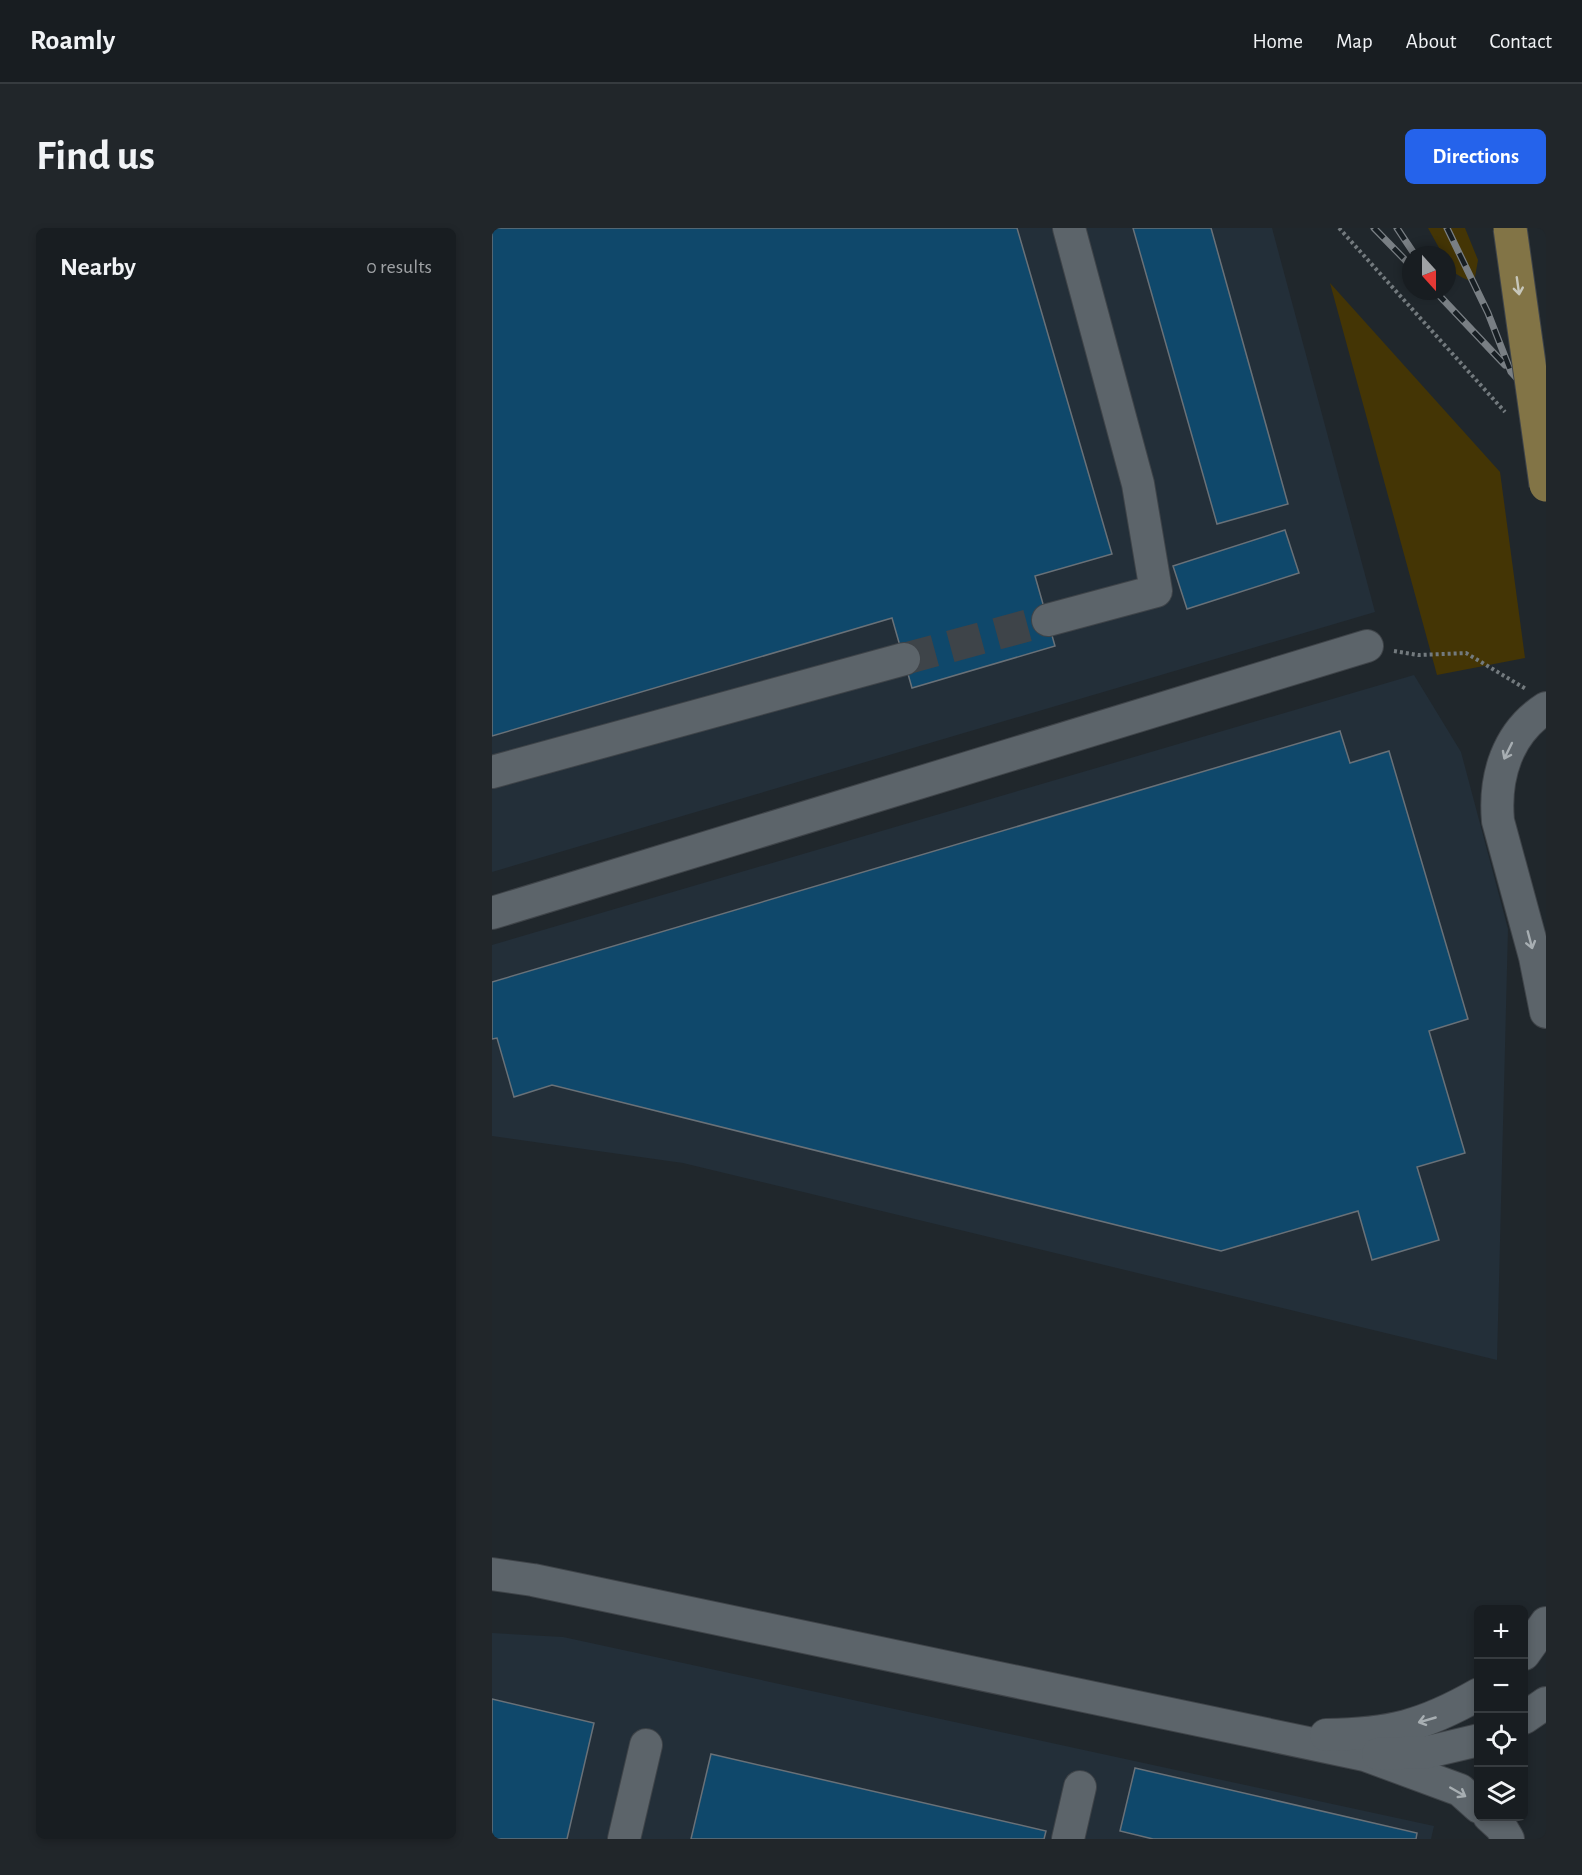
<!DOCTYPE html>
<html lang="en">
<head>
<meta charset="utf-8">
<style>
	:root { --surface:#181d21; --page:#21262a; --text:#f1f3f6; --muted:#9fa2a5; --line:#363b3f; --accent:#2563eb }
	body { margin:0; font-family:"Alegreya Sans",sans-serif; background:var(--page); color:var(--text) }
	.controls { position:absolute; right:18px; bottom:18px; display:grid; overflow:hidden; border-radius:9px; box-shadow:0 3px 9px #0003 }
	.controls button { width:54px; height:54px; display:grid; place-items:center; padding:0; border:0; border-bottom:2px solid var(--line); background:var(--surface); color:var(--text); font:30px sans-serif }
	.compass { position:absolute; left:910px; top:18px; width:54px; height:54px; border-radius:50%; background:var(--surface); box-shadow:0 3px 9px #0003; rotate:159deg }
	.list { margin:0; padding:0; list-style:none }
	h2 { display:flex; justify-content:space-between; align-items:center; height:78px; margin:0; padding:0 24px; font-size:26px }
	h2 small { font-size:20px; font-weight:400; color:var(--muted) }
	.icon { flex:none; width:33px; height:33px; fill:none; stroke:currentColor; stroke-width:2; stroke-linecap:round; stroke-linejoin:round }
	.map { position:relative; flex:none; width:1054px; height:1611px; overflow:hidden; border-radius:9px }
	header { display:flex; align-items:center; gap:36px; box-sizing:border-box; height:84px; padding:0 30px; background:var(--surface); border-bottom:2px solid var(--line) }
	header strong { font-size:28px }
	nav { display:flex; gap:33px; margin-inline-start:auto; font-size:21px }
	.intro { display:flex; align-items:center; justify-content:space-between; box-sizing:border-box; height:144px; padding:0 36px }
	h1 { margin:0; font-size:42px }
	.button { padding:15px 27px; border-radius:9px; background:var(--accent); color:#fff; font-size:21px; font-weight:700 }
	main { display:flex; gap:36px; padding:0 36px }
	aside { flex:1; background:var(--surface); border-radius:9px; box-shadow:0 3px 9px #0003 }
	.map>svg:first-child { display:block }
	.built { fill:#232f39 }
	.green { fill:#443505 }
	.building { fill:#0f486b; stroke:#697178; stroke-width:1.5 }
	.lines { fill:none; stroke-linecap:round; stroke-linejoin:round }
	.minor-tunnel { stroke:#3e4449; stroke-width:32; stroke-dasharray:32 16; stroke-linecap:butt }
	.minor-casing { stroke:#3f4449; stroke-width:34 }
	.path { stroke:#737a7e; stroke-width:4; stroke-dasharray:3 3; stroke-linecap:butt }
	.minor { stroke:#5c646a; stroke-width:32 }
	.rail-casing { stroke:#797f84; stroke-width:7 }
	.rail { stroke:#171e23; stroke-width:4.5; stroke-dasharray:14; stroke-linecap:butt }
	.major-bridge-casing { stroke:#3f4449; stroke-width:35; stroke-linecap:butt }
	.major-bridge { stroke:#827446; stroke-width:33 }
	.oneway { stroke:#c7c7bb }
	.oneway2 { stroke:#a7aeb2 }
</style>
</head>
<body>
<header>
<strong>Roamly</strong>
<nav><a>Home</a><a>Map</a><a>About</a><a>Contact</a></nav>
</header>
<div class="intro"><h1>Find us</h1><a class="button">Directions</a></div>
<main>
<aside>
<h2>Nearby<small>0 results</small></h2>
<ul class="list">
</ul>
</aside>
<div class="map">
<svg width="1054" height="1611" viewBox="0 0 1054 1611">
	<rect width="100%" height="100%" fill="#20272c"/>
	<!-- built -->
	<g class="built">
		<path d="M 0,0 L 780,0 L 883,384 L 0,644 Z"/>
		<path d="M 922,447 L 969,524 L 1016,701 L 1005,1132 L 191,935 L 0,908 L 0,717 Z"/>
		<path d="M 0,1405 L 71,1409 L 942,1598 L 939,1611 L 0,1611 Z"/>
	</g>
	<!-- green -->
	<g class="green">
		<path d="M 936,0 L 973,0 L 986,32 L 982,55 C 968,48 955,45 955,27 L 951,27 Z"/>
		<path d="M 838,55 L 1008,244 L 1033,430 L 945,447 Z"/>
	</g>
	<!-- building -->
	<g class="building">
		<path d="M 0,0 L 525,0 L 620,326 L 543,348 L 563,418 L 420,460 L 400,390 L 0,508 Z"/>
		<path d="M 641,0 L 719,0 L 796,276 L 725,296 Z"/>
		<path d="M 793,302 L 807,345 L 695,381 L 681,338 Z"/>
		<path d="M 848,503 L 858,535 L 897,523 L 976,791 L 937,803 L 973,925 L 925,939 L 947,1012 L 880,1032 L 866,983 L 729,1023 L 60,857 L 22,869 L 5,810 L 0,811 L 0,754 Z"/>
		<path d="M 0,1471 L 102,1495 L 75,1611 L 0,1611 Z"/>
		<path d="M 219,1526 L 554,1603 L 552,1611 L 199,1611 Z"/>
		<path d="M 643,1540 L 925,1605 L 924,1611 L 661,1611 L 628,1603 Z"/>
	</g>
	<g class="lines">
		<!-- minor-tunnel -->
		<path class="minor-tunnel" d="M 412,431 L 556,392"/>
		<defs>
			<g id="minor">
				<path d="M 556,392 L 664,363 L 646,256 L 577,0"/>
				<path d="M 1054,480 C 1015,505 1002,549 1006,593 L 1043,729 L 1054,784"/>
				<path d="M 0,544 L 412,431"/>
				<path d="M 0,685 L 875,418"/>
				<path d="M 0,1346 L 41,1352 L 873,1527 L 968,1562 L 987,1579"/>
				<path d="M 1032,1426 L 1054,1395"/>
				<path d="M 1032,1490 L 1054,1475"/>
				<path d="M 834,1507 C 898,1506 931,1498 987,1466"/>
				<path d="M 886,1526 L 936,1524 L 987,1512"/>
				<path d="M 997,1588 L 1009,1599 L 1016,1611"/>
				<path d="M 132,1611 L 154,1517"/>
				<path d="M 576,1611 L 588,1559"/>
			</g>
		</defs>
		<!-- minor casing -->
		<use href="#minor" class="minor-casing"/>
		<!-- path -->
		<g class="path">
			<path d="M 847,0 L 1013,184"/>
			<path d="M 902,423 L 926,427 L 974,425 L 1034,461"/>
		</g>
		<!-- minor -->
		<use href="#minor" class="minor"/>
		<defs>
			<g id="rail">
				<path d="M 882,0 L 919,38"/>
				<path d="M 905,0 L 923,27"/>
				<path d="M 955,0 L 996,85 L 1019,144 L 1054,182"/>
				<path d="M 943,63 L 1013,137"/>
			</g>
		</defs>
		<!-- rail casing -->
		<use href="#rail" class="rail-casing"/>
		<!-- rail -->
		<use href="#rail" class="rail"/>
		<defs>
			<path id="major-bridge" d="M 1018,0 L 1054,257"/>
		</defs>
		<!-- major-bridge casing -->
		<use href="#major-bridge" class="major-bridge-casing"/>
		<!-- major-bridge -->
		<use href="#major-bridge" class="major-bridge"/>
	</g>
	<!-- one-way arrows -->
	<defs><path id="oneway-shaft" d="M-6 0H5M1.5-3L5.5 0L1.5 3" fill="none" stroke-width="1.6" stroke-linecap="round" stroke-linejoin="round" transform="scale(1.5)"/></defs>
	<use class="oneway" href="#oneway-shaft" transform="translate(1026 58) rotate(82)"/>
	<g class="oneway2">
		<use href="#oneway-shaft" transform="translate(1016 523) rotate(116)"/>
		<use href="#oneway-shaft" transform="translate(1038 712) rotate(75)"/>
		<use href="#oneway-shaft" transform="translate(935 1492) rotate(164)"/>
		<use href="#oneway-shaft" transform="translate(966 1564) rotate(30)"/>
	</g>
</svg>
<div class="controls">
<button>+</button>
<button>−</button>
<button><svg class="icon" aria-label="locate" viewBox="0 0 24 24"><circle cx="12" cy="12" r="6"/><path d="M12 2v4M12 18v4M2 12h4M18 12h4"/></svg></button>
<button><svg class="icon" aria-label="layers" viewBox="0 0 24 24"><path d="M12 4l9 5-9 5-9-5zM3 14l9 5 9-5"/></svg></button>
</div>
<svg class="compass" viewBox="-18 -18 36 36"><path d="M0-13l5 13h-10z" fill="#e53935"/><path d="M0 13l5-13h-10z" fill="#9fa2a5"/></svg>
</div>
</main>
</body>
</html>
